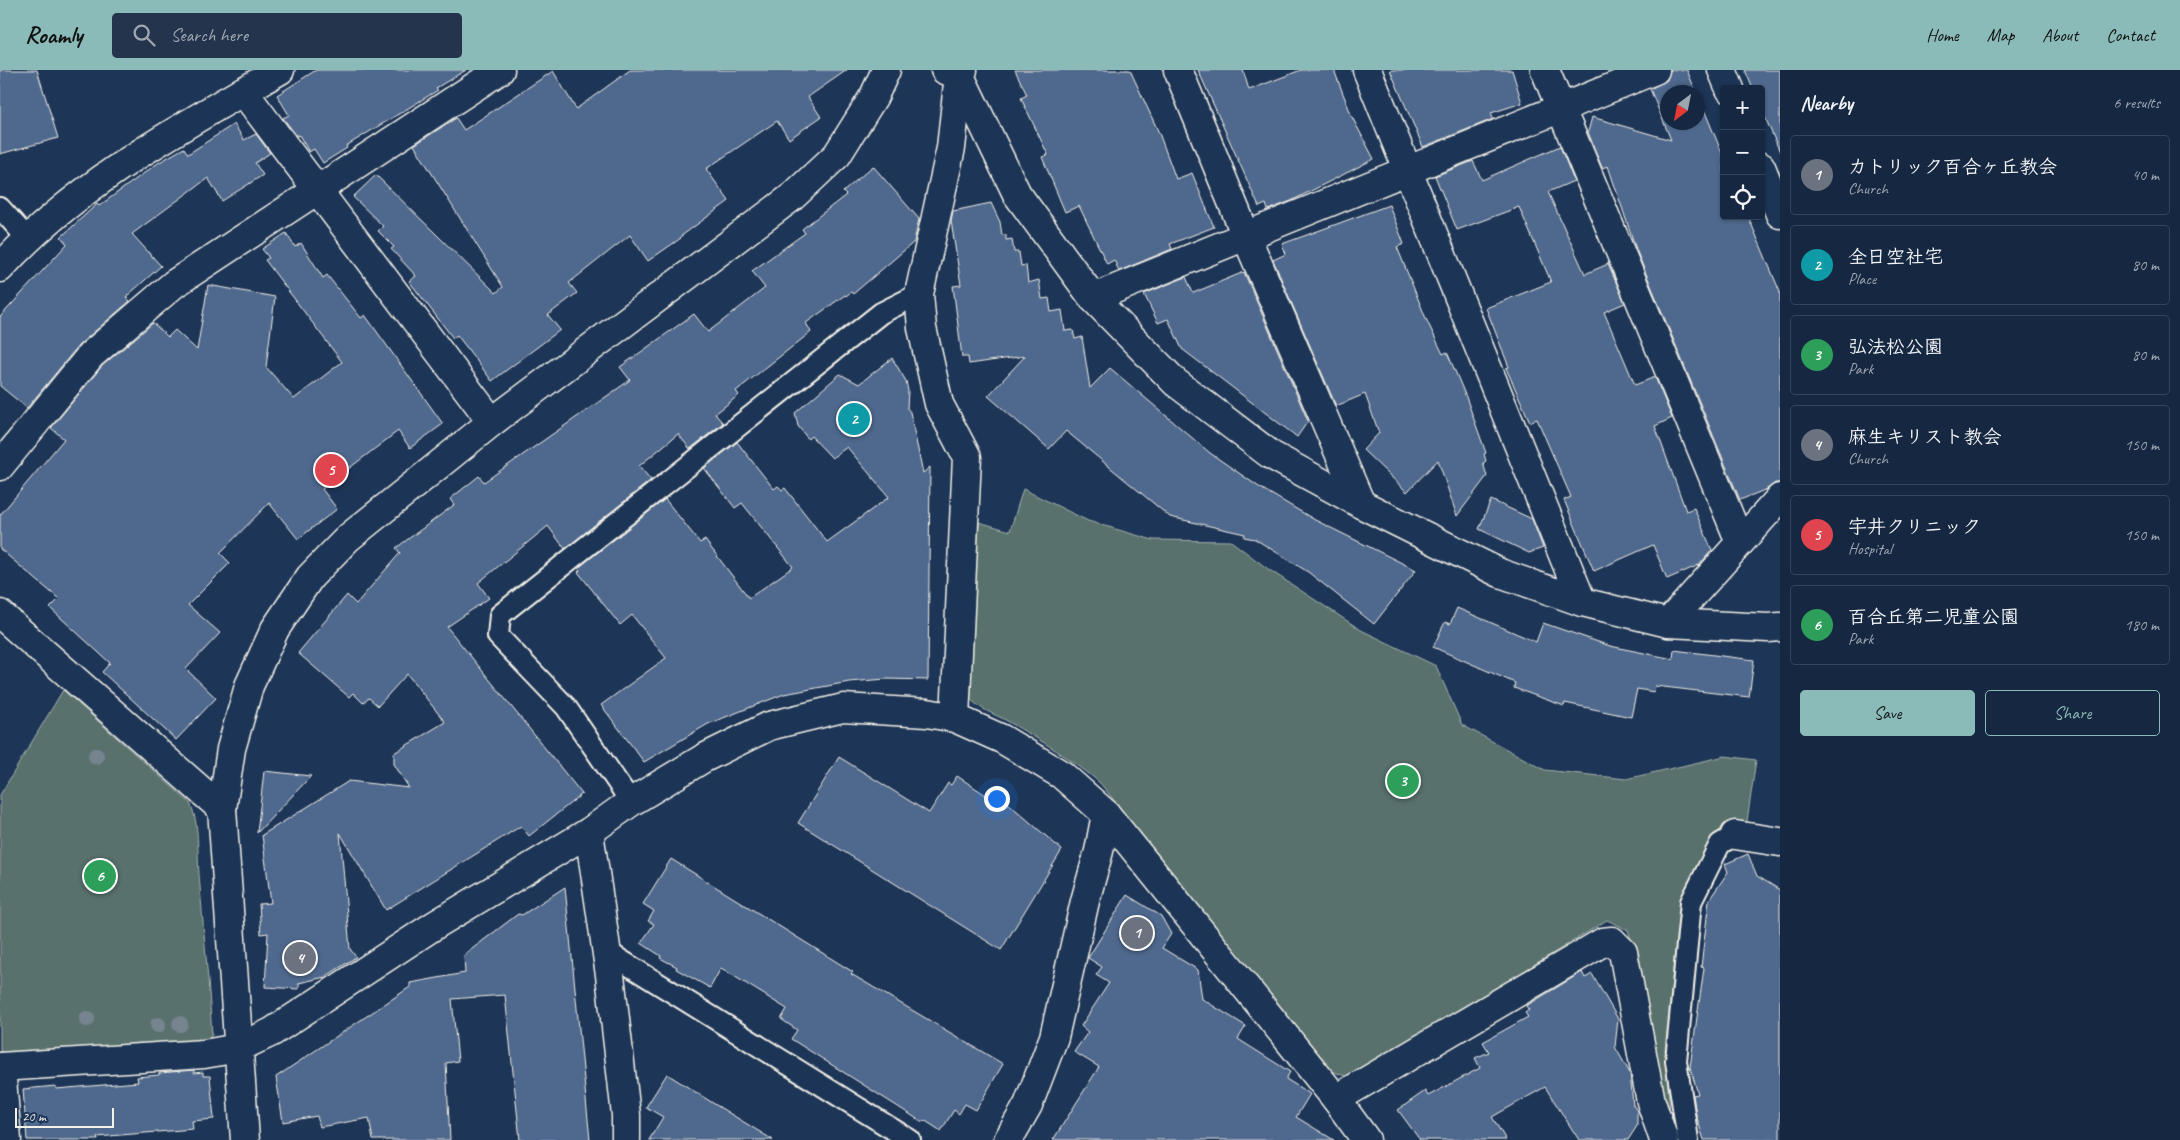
<!DOCTYPE html>
<html lang="en">
<head>
<meta charset="utf-8">
<style>
	:root { --surface:#162841; --page:#23344c; --text:#f1f3f6; --muted:#9ea6b1; --line:#35445a; --accent:#8bbbb9 }
	body { margin:0; font-family:Caveat,"Klee One",sans-serif; background:var(--page); color:var(--text) }
	.controls { position:absolute; right:15px; top:15px; display:grid; overflow:hidden; border-radius:5px; box-shadow:0 1px 4px #0004 }
	.controls button { width:45px; height:45px; display:grid; place-items:center; padding:0; border:0; border-bottom:1px solid var(--line); background:var(--surface); color:var(--text); font:25px sans-serif }
	.compass { position:absolute; left:1660px; top:15px; width:45px; height:45px; border-radius:50%; background:var(--surface); box-shadow:0 1px 4px #0004; rotate:212deg }
	.scale { position:absolute; left:15px; bottom:12px; width:99px; box-sizing:border-box; padding-left:5px; border:2px solid #f4f1e8; border-top:0; font-size:14px; line-height:18px; white-space:nowrap; color:#f4f1e8; -webkit-text-stroke:4px #1d3557; paint-order:stroke }
	.you { position:absolute; left:996px; top:728px; width:18px; height:18px; margin:-12px; border:4px solid #fff; border-radius:50%; background:#1a73e8; box-shadow:0 0 0 8px #1a73e833 }
	.badge { display:grid; place-items:center; width:32px; height:32px; border-radius:50%; background:var(--accent); color:#fff; font-size:16px; font-weight:700 }
	.pin { position:absolute; translate:-50% -50%; border:2px solid #fff; box-shadow:0 1px 5px #0006 }
	.list { margin:0; padding:0; list-style:none }
	h2 { display:flex; justify-content:space-between; align-items:center; height:65px; margin:0; padding:0 20px; font-size:21px }
	h2 small { font-size:16px; font-weight:400; color:var(--muted) }
	.list li { display:grid; grid-template-columns:32px 1fr auto; gap:15px; align-items:center; box-sizing:border-box; height:80px; margin:0 10px 10px; padding:0 10px; border:1px solid var(--line); border-radius:5px }
	.list b { display:block; font-size:19px; white-space:nowrap }
	.list p { margin:0; font-size:16px; white-space:nowrap; color:var(--muted) }
	.list em { font-size:16px; font-style:normal; color:var(--muted) }
	.actions { display:flex; gap:10px; padding:15px 20px }
	.actions a { flex:1; padding:11px 0; border:1px solid var(--accent); border-radius:5px; text-align:center; font-size:18px; color:var(--accent) }
	.actions .main { background:var(--accent); color:#111 }
	.icon { flex:none; width:28px; height:28px; fill:none; stroke:currentColor; stroke-width:2; stroke-linecap:round; stroke-linejoin:round }
	.map { position:relative; flex:none; width:1780px; height:1070px; overflow:hidden }
	header { display:flex; align-items:center; gap:30px; box-sizing:border-box; height:70px; padding:0 25px; background:var(--accent); color:#111 }
	header strong { font-size:24px }
	nav { display:flex; gap:28px; margin-inline-start:auto; font-size:18px }
	.search { width:350px; height:45px; background:var(--page); display:flex; align-items:center; gap:12px; box-sizing:border-box; padding:0 18px; border-radius:5px; color:var(--muted); font-size:19px }
	main { display:flex }
	aside { flex:1; background:var(--surface) }
	.map>svg:first-child { display:block }
	.green { fill:#59716d; stroke:#a6b1aa }
	.building { fill:#4f698e; stroke:#f4f1e8 }
	.lines { fill:none; stroke-linecap:round; stroke-linejoin:round }
	.lane-casing { stroke:#f4f1e8; stroke-width:24 }
	.street-casing { stroke:#f4f1e8; stroke-width:31 }
	.secondary-casing { stroke:#f4f1e8; stroke-width:31 }
	.lane { stroke:#1d3557; stroke-width:20 }
	.street { stroke:#1d3557; stroke-width:28 }
	.secondary { stroke:#1d3557; stroke-width:28 }
	.tree { fill:#76848f }
</style>
</head>
<body>
<header>
<strong>Roamly</strong>
<div class="search"><svg class="icon" aria-label="search" viewBox="0 0 24 24"><circle cx="10" cy="10" r="6"/><path d="M15 15l6 6"/></svg>Search here</div>
<nav><a>Home</a><a>Map</a><a>About</a><a>Contact</a></nav>
</header>
<main>
<div class="map">
<svg width="1780" height="1070" viewBox="0 0 1780 1070">
	<rect width="100%" height="100%" fill="#1d3557"/>
	<filter id="ink" filterUnits="userSpaceOnUse"><feTurbulence type="fractalNoise" baseFrequency=".02" numOctaves="2"/><feDisplacementMap in="SourceGraphic" scale="10" xChannelSelector="R" yChannelSelector="G"/><feConvolveMatrix kernelMatrix="1 2 1 2 8 2 1 2 1" color-interpolation-filters="sRGB"/></filter>
	<g filter="url(#ink)">
		<!-- green -->
		<g class="green">
			<path d="M 1023,419 L 1088,451 L 1153,470 L 1231,471 L 1268,499 L 1361,560 L 1436,596 L 1462,655 L 1545,700 L 1626,709 L 1725,686 L 1756,690 L 1746,758 L 1728,755 L 1719,761 L 1687,819 L 1679,839 L 1665,980 L 1670,1041 L 1678,1069 L 1665,1039 L 1634,879 L 1628,860 L 1607,850 L 1350,1008 L 1332,1001 L 1100,713 C 1074,690 1040,670 1009,652 C 994,643 978,640 967,625 L 979,452 L 1010,461 Z"/>
			<path d="M 63,620 L 190,733 C 200,754 197,781 199,804 C 203,858 209,912 212,965 L 204,973 L 0,987 L 0,725 Z"/>
		</g>
		<!-- building -->
		<g class="building">
			<path d="M 0,0 L 37,0 L 58,68 L 0,84 Z"/>
			<path d="M 316,0 L 466,0 L 436,18 L 438,20 L 346,76 L 347,78 L 323,93 L 314,79 L 309,82 L 299,65 L 297,66 L 283,48 L 289,45 L 277,25 Z"/>
			<path d="M 630,0 L 847,0 L 808,27 L 821,47 L 789,69 L 777,51 L 706,99 L 729,131 L 680,167 L 681,168 L 648,191 L 630,165 L 569,213 L 577,223 L 548,245 L 560,260 L 492,311 L 457,265 L 453,268 L 409,211 L 416,206 L 391,179 L 394,177 L 378,161 L 383,156 L 353,127 L 376,105 L 496,223 L 503,217 L 414,75 L 456,48 L 464,60 L 553,1 L 576,39 Z"/>
			<path d="M 1015,0 L 1130,0 L 1159,63 L 1176,109 L 1192,103 L 1214,157 L 1170,174 L 1172,179 L 1119,201 L 1114,190 L 1107,194 L 1079,136 L 1065,142 L 1042,87 L 1048,85 L 1021,28 L 1027,25 Z"/>
			<path d="M 1198,0 L 1243,0 L 1249,20 L 1301,0 L 1334,0 L 1352,47 L 1374,89 L 1291,131 L 1268,140 L 1266,134 L 1259,137 Z"/>
			<path d="M 1390,0 L 1512,0 L 1522,33 L 1491,43 L 1493,49 L 1423,77 Z"/>
			<path d="M 1670,0 L 1687,0 L 1696,22 L 1668,22 L 1668,52 L 1698,52 L 1698,25 L 1724,88 L 1724,146 L 1748,146 L 1780,222 L 1780,413 L 1775,413 L 1767,419 L 1740,430 L 1637,182 L 1608,96 L 1602,98 L 1588,62 L 1592,47 L 1671,70 L 1650,19 L 1667,10 Z"/>
			<path d="M 1745,0 L 1780,0 L 1780,82 L 1761,38 L 1761,19 L 1753,19 Z"/>
			<path d="M 234,54 L 244,70 L 256,64 L 270,83 L 255,93 L 263,105 L 222,131 L 208,108 L 132,164 L 161,196 L 126,227 L 130,231 L 79,275 L 27,338 L 0,316 L 0,247 L 67,174 L 61,167 L 97,134 L 99,136 L 158,93 L 184,78 L 188,84 Z"/>
			<path d="M 1560,76 L 1574,111 L 1548,122 L 1585,204 L 1608,194 L 1625,233 L 1604,242 L 1635,315 L 1655,307 L 1672,348 L 1655,356 L 1686,441 L 1694,438 L 1712,480 L 1699,495 L 1667,509 L 1653,475 L 1594,501 L 1564,430 L 1571,427 L 1537,349 L 1530,352 L 1506,298 L 1509,297 L 1486,238 L 1551,212 L 1519,137 L 1457,160 L 1435,106 L 1473,91 L 1482,110 Z"/>
			<path d="M 873,96 L 919,149 L 914,172 L 853,224 L 851,222 L 846,226 L 845,225 L 806,253 L 811,262 L 736,321 L 739,325 L 715,344 L 723,353 L 690,379 L 678,364 L 639,396 L 651,410 L 565,479 L 548,456 L 478,513 L 489,528 L 447,557 L 582,724 L 529,766 L 521,756 L 386,840 L 340,763 L 350,879 L 356,887 L 325,907 L 299,913 L 299,919 L 265,917 L 268,863 L 261,864 L 259,834 L 271,833 L 262,765 L 349,711 L 409,718 L 394,694 L 394,683 L 445,652 L 407,604 L 378,636 L 369,628 L 363,633 L 353,623 L 349,627 L 298,583 L 347,525 L 356,534 L 400,483 L 396,478 L 454,435 L 450,429 L 479,406 L 484,412 L 630,310 L 620,297 L 694,244 L 708,262 L 765,218 L 752,201 L 805,163 L 802,159 L 846,125 L 843,122 Z"/>
			<path d="M 991,133 L 1000,152 L 1002,165 L 1006,165 L 1006,170 L 1012,169 L 1014,182 L 1019,182 L 1021,196 L 1026,195 L 1028,213 L 1039,210 L 1042,229 L 1049,228 L 1051,242 L 1062,240 L 1065,261 L 1073,260 L 1075,269 L 1082,267 L 1090,318 L 1110,298 L 1210,383 L 1259,417 L 1315,450 L 1416,500 L 1374,554 L 1308,502 L 1255,469 L 1244,467 L 1245,464 L 1170,447 L 1066,361 L 1049,379 L 988,326 L 1025,286 L 969,294 L 968,287 L 962,287 L 953,216 L 961,215 L 951,151 L 953,141 Z"/>
			<path d="M 1389,135 L 1404,174 L 1397,177 L 1427,251 L 1443,284 L 1447,282 L 1466,327 L 1486,383 L 1484,384 L 1486,391 L 1483,393 L 1487,406 L 1457,446 L 1438,390 L 1407,422 L 1363,380 L 1379,363 L 1365,324 L 1336,336 L 1273,190 L 1286,184 L 1282,174 Z"/>
			<path d="M 286,163 L 295,177 L 301,173 L 323,208 L 327,205 L 361,248 L 365,245 L 443,354 L 410,378 L 398,361 L 322,419 L 337,439 L 298,469 L 269,433 L 220,483 L 230,493 L 188,535 L 220,563 L 186,599 L 216,628 L 176,670 L 102,602 L 110,593 L 50,538 L 59,529 L 0,479 L 0,445 L 64,369 L 51,358 L 102,296 L 153,253 L 168,267 L 175,260 L 197,280 L 208,215 L 275,227 L 266,297 L 294,329 L 342,292 L 265,190 L 269,188 L 262,179 Z"/>
			<path d="M 1244,202 L 1308,351 L 1297,367 L 1182,279 L 1168,249 L 1158,253 L 1144,224 L 1186,207 L 1193,223 Z"/>
			<path d="M 892,288 L 906,311 L 908,321 L 907,338 L 910,342 L 923,403 L 930,397 L 928,610 L 886,609 L 849,612 L 784,624 L 708,654 L 644,692 L 601,635 L 666,588 L 632,545 L 620,555 L 578,502 L 580,500 L 578,498 L 665,429 L 700,473 L 705,470 L 749,528 L 793,497 L 742,433 L 735,438 L 704,398 L 737,372 L 774,419 L 778,416 L 782,420 L 785,418 L 827,472 L 889,427 L 847,377 L 832,388 L 811,366 L 808,369 L 798,356 L 795,343 L 840,304 L 859,314 Z"/>
			<path d="M 1491,430 L 1532,449 L 1543,478 L 1529,483 L 1479,459 Z"/>
			<path d="M 1457,538 L 1536,572 L 1543,553 L 1610,576 L 1673,589 L 1674,580 L 1754,590 L 1749,627 L 1655,616 L 1654,622 L 1637,619 L 1631,647 L 1565,633 L 1564,636 L 1514,618 L 1515,613 L 1433,577 L 1445,552 L 1450,554 Z"/>
			<path d="M 839,687 L 929,743 L 948,713 L 951,715 L 957,706 L 989,727 L 991,723 L 1009,734 L 1062,780 L 1001,880 L 798,753 Z"/>
			<path d="M 264,701 L 311,706 L 257,763 Z"/>
			<path d="M 1748,784 L 1757,806 L 1780,820 L 1780,1070 L 1704,1070 L 1696,1045 L 1693,1025 L 1698,1024 L 1690,997 L 1704,898 L 1701,897 L 1709,830 L 1728,802 L 1725,794 Z"/>
			<path d="M 671,789 L 853,902 L 851,904 L 1003,994 L 976,1040 L 965,1034 L 959,1044 L 954,1040 L 941,1061 L 924,1050 L 922,1052 L 791,969 L 797,960 L 781,949 L 787,939 L 721,898 L 710,918 L 676,899 L 677,897 L 660,888 L 661,886 L 641,873 L 654,854 L 648,851 L 654,841 L 643,834 Z"/>
			<path d="M 565,817 L 590,1070 L 520,1070 L 505,925 L 452,929 L 458,991 L 446,993 L 450,1070 L 373,1070 L 369,1048 L 320,1057 L 317,1046 L 283,1052 L 276,1007 L 410,917 L 410,913 L 465,903 L 464,885 L 518,844 L 522,845 Z"/>
			<path d="M 1127,825 L 1161,846 L 1171,864 L 1162,878 L 1198,900 L 1202,929 L 1246,956 L 1238,969 L 1290,1002 L 1286,1009 L 1310,1024 L 1296,1047 L 1334,1070 L 1053,1070 L 1099,997 L 1074,982 L 1088,962 L 1081,956 L 1109,913 L 1096,905 L 1102,897 L 1088,888 Z"/>
			<path d="M 1582,902 L 1585,908 L 1592,904 L 1618,949 L 1615,977 L 1630,1003 L 1633,1035 L 1637,1041 L 1637,1056 L 1628,1070 L 1579,1070 L 1545,1017 L 1492,1047 L 1506,1070 L 1420,1070 L 1398,1040 L 1425,1021 L 1428,1026 L 1480,998 L 1475,988 L 1489,982 L 1483,972 L 1528,947 L 1525,943 L 1529,940 L 1526,936 Z"/>
			<path d="M 194,1000 L 194,1003 L 203,1002 L 203,1006 L 210,1006 L 214,1049 L 192,1051 L 193,1059 L 97,1067 L 98,1070 L 27,1070 L 23,1019 L 56,1016 L 56,1019 L 138,1012 L 137,1007 L 159,1005 L 159,1003 Z"/>
			<path d="M 667,1004 L 716,1035 L 773,1070 L 649,1070 L 663,1047 L 646,1037 Z"/>
		</g>
		<g class="lines">
			<defs>
				<g id="lane">
					<path d="M 0,138 L 27,168"/>
					<path d="M 631,732 L 566,637 L 498,566 L 500,545 L 881,243 L 919,224"/>
					<path d="M 606,881 L 910,1070"/>
					<path d="M 1688,1070 L 1676,991 L 1691,832 L 1720,774 L 1735,765"/>
				</g>
				<g id="street">
					<path d="M 1178,0 L 1246,166 L 1361,434"/>
					<path d="M 1367,0 L 1582,532"/>
					<path d="M 1545,0 L 1740,472"/>
					<path d="M 1722,0 L 1730,19"/>
					<path d="M 243,21 L 492,352"/>
					<path d="M 1761,97 L 1780,144"/>
					<path d="M 0,198 C 77,113 182,57 280,0"/>
					<path d="M 1093,228 L 1655,0"/>
					<path d="M 0,396 L 91,285 L 174,214 L 500,0"/>
					<path d="M 0,544 L 222,739"/>
					<path d="M 1668,553 L 1780,428"/>
					<path d="M 955,648 L 967,387 L 939,334 L 922,258 L 919,224 L 951,78 L 959,4 L 963,0"/>
					<path d="M 589,762 L 610,905 L 626,1045 L 626,1070"/>
					<path d="M 1735,765 L 1780,772"/>
					<path d="M 0,997 L 204,984 L 238,978 L 272,962 L 435,855 L 589,762 L 631,732 L 704,688 L 769,656 L 843,638 L 927,643 L 955,648 L 1002,669 L 1062,705 L 1106,744 L 1336,1029 L 1366,1070"/>
					<path d="M 1,997 L 7,1070"/>
					<path d="M 1336,1029 L 1603,872 L 1612,871 L 1623,882 L 1651,1032 L 1664,1070"/>
					<path d="M 1008,1070 L 1028,1035 L 1054,967 L 1085,831 L 1099,781 L 1106,744"/>
				</g>
				<g id="secondary">
					<path d="M 945,0 L 959,4 L 1017,124 L 1093,228 L 1175,312 L 1271,385 L 1361,434 L 1500,503 L 1582,532 L 1668,553 L 1768,558 L 1780,557"/>
					<path d="M 245,1070 L 222,739 L 231,679 L 249,616 L 275,559 L 310,507 L 348,468 L 492,352 L 792,127 L 837,85 L 874,26 L 886,0"/>
				</g>
			</defs>
			<!-- lane casing -->
			<use href="#lane" class="lane-casing"/>
			<!-- street casing -->
			<use href="#street" class="street-casing"/>
			<!-- secondary casing -->
			<use href="#secondary" class="secondary-casing"/>
			<!-- lane -->
			<use href="#lane" class="lane"/>
			<!-- street -->
			<use href="#street" class="street"/>
			<!-- secondary -->
			<use href="#secondary" class="secondary"/>
		</g>
		<!-- trees -->
		<g class="tree">
			<circle cx="96" cy="686" r="8"/>
			<circle cx="87" cy="949" r="8"/>
			<circle cx="180" cy="954" r="8"/>
			<circle cx="158" cy="955" r="8"/>
		</g>
	</g>
</svg>
<div class="controls">
<button>+</button>
<button>−</button>
<button><svg class="icon" aria-label="locate" viewBox="0 0 24 24"><circle cx="12" cy="12" r="6"/><path d="M12 2v4M12 18v4M2 12h4M18 12h4"/></svg></button>
</div>
<svg class="compass" viewBox="-18 -18 36 36"><path d="M0-13l5 13h-10z" fill="#e53935"/><path d="M0 13l5-13h-10z" fill="#9ea6b1"/></svg>
<div class="scale">20 m</div>
<div class="you"></div>
<div class="pin badge" style="left:1137px;top:863px;background:#6b7280">1</div>
<div class="pin badge" style="left:854px;top:349px;background:#0f9aa8">2</div>
<div class="pin badge" style="left:1403px;top:711px;background:#2e9e5b">3</div>
<div class="pin badge" style="left:300px;top:888px;background:#6b7280">4</div>
<div class="pin badge" style="left:331px;top:400px;background:#e0444e">5</div>
<div class="pin badge" style="left:100px;top:806px;background:#2e9e5b">6</div>
</div>
<aside>
<h2>Nearby<small>6 results</small></h2>
<ul class="list">
<li><span class="badge" style="background:#6b7280">1</span><div><b>カトリック百合ヶ丘教会</b><p>Church</p></div><em>40 m</em></li>
<li><span class="badge" style="background:#0f9aa8">2</span><div><b>全日空社宅</b><p>Place</p></div><em>80 m</em></li>
<li><span class="badge" style="background:#2e9e5b">3</span><div><b>弘法松公園</b><p>Park</p></div><em>80 m</em></li>
<li><span class="badge" style="background:#6b7280">4</span><div><b>麻生キリスト教会</b><p>Church</p></div><em>150 m</em></li>
<li><span class="badge" style="background:#e0444e">5</span><div><b>宇井クリニック</b><p>Hospital</p></div><em>150 m</em></li>
<li><span class="badge" style="background:#2e9e5b">6</span><div><b>百合丘第二児童公園</b><p>Park</p></div><em>180 m</em></li>
</ul>
<div class="actions"><a class="main">Save</a><a>Share</a></div>
</aside>
</main>
</body>
</html>
